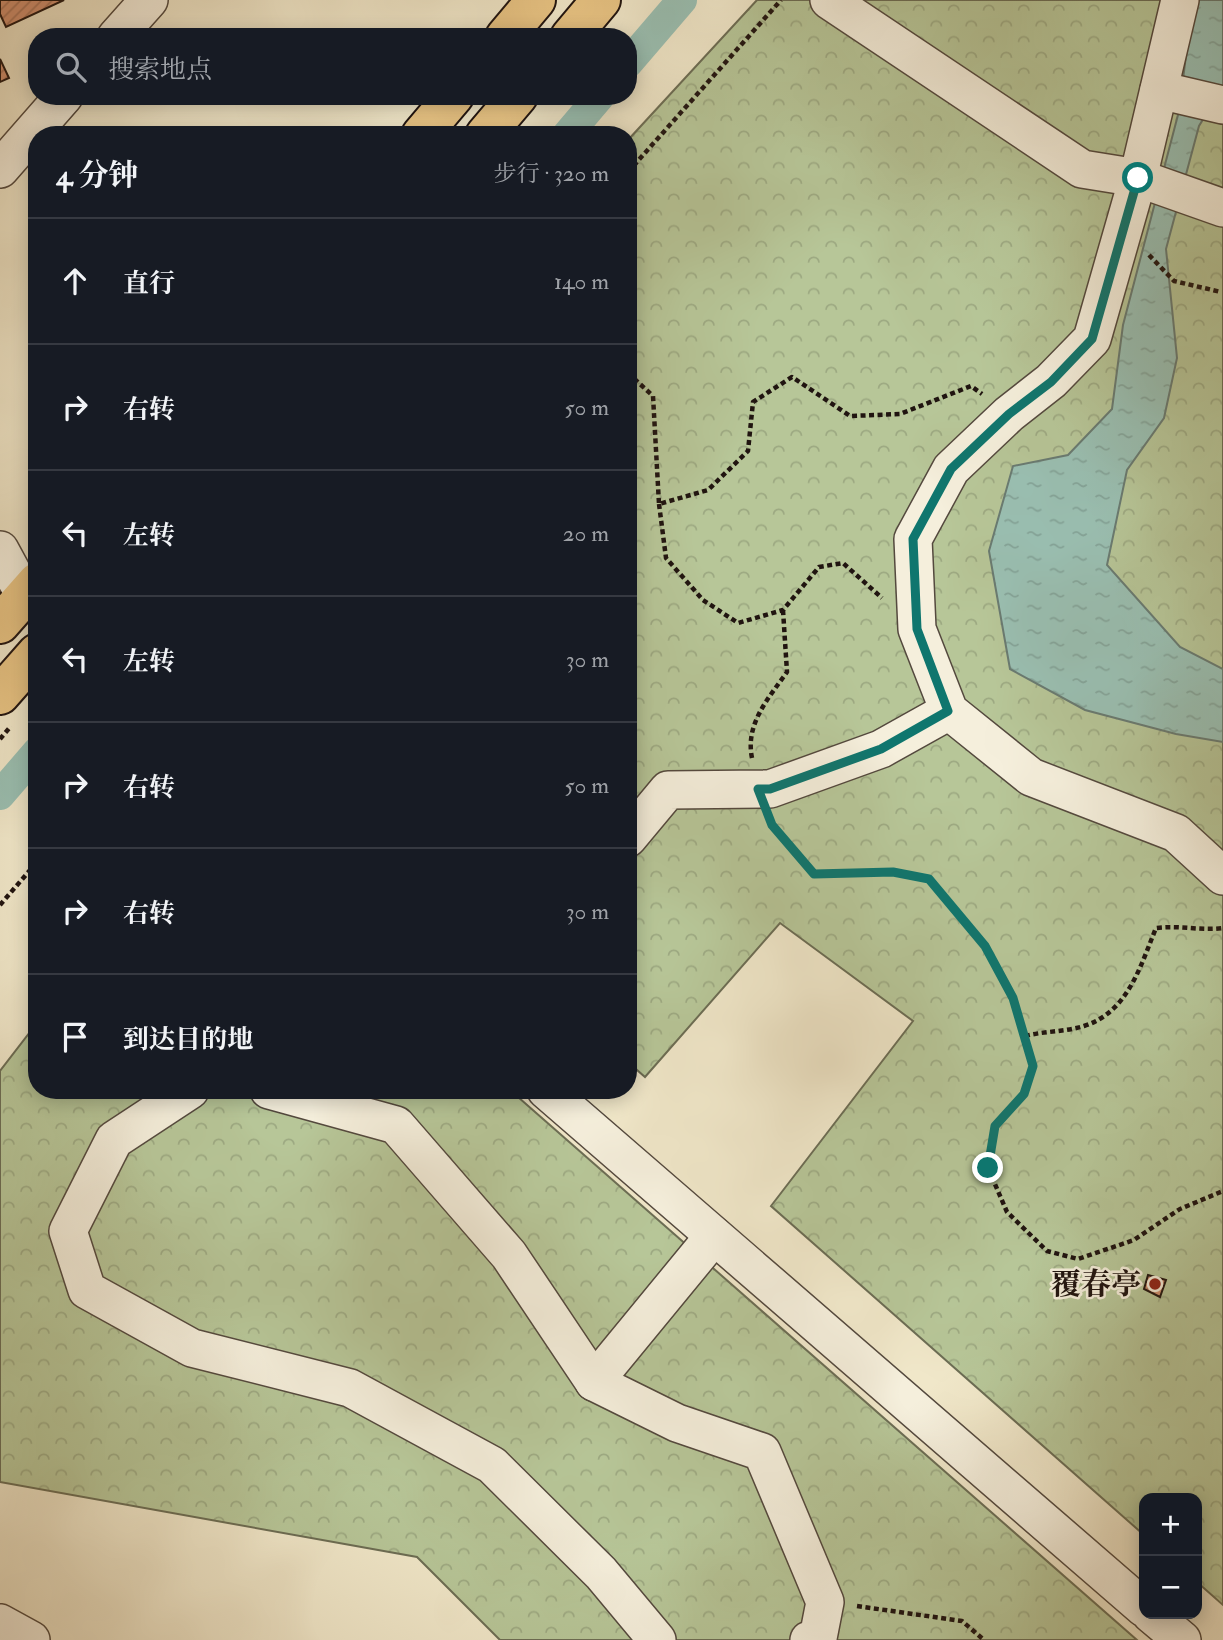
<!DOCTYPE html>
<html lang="zh">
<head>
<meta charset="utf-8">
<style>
	:root { --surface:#171b24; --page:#20242c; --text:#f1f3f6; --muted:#9ea1a6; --line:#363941 }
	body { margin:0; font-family:"IM FELL Double Pica","Noto Serif SC",serif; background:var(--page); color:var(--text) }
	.controls { position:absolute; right:21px; bottom:21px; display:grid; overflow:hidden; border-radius:14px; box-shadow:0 4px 18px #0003 }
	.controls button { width:63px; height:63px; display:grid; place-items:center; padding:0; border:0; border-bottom:2px solid var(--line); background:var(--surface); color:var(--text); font:35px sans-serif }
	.stop { position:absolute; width:21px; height:21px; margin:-16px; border:5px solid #0f766e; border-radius:50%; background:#fff }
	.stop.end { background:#0f766e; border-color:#fff; box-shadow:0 2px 7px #0008 }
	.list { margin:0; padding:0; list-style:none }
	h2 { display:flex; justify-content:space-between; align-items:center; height:91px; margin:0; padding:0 28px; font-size:30px }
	h2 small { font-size:23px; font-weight:400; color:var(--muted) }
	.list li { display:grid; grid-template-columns:46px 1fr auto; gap:21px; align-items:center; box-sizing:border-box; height:126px; padding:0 28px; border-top:2px solid var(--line) }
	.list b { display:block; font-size:26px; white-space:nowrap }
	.list em { font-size:23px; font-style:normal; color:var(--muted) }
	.icon { flex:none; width:38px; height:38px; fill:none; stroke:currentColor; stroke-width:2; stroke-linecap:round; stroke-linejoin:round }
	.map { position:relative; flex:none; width:1223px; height:1640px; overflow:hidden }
	.search { position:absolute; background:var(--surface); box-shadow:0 4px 18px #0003; left:28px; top:28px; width:609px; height:77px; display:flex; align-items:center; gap:18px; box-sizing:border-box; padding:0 24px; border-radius:28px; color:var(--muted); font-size:26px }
	.panel { position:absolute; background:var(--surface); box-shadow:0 4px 18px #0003; left:28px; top:126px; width:609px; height:973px; border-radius:28px }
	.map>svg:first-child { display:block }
	.park { fill:url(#park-crowns); stroke:#6c6d54; stroke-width:2 }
	.water { fill:url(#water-ripples); stroke:#697b72; stroke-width:2 }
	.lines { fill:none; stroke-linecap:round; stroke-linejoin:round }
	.canal { stroke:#9ac0b3; stroke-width:30 }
	.building { fill:url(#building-hatch); stroke:#201410; stroke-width:2 }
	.minor-casing { stroke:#54493e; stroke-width:40 }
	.major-casing { stroke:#201410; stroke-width:42 }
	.path { stroke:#201410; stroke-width:4.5; stroke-dasharray:5 3.5; stroke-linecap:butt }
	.minor { stroke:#f5efdc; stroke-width:37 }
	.major { stroke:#e8c484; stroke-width:38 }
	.route { stroke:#0f766e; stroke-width:9 }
	.poi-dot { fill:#8f2418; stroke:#f5efdc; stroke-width:2.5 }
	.labels { text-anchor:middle; stroke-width:5; stroke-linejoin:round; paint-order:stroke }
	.poi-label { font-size:30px; font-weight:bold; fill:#201410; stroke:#f5efdc; text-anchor:end }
</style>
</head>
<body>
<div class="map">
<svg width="1223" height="1640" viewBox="0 0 1223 1640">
	<defs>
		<pattern id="park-crowns" width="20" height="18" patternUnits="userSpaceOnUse" patternTransform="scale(1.75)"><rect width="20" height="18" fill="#b7c698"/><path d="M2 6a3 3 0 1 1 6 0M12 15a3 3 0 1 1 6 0" fill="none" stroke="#9da982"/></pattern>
		<pattern id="water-ripples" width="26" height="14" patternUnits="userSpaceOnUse" patternTransform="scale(1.75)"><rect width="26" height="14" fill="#9ac0b3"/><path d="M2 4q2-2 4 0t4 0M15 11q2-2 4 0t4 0" fill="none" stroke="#84a499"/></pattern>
		<pattern id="building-hatch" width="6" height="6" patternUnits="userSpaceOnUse" patternTransform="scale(1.75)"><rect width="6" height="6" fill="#d39272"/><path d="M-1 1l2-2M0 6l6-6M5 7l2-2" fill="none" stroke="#ab765c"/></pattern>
	</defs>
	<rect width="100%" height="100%" fill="#f0e7c9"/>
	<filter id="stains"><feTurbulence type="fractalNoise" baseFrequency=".00286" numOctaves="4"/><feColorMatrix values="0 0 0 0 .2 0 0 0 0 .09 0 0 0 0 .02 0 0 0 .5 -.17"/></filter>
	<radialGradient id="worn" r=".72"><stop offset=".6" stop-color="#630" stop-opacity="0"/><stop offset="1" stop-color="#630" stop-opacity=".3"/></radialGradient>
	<!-- park -->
	<g class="park">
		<path d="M 757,0 L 1223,0 L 1223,1605 L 1197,1582 L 1197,1498 L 1144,1498 L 1144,1535 L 771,1206 L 913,1021 L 780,923 L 645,1077 L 628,1062 L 628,140 Z"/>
		<path d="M 37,1023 L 37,1090 L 510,1090 L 1137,1640 L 500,1640 L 417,1557 L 0,1482 L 0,1071 Z"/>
	</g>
	<!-- water -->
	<path class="water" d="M 1193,0 L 1223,0 L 1223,87 L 1199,126 L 1166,249 L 1177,358 L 1164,418 L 1127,470 L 1107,565 L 1180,647 L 1223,669 L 1223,742 L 1176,734 L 1085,710 L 1010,669 L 989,551 L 1013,466 L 1068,455 L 1112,409 L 1123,325 L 1179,111 Z"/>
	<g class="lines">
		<!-- canal -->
		<g class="canal">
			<path d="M 628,63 L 682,0"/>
			<path d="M 567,135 L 600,96"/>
			<path d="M 0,795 L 37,752"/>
		</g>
	</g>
	<!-- building -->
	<g class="building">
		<path d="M 0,0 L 64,0 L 6,27 L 0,14 Z"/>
		<path d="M 0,59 L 9,78 L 0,82 Z"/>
		<path d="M 1148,1275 L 1166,1280 L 1160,1297 L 1144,1289 Z"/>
	</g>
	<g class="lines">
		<defs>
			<g id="minor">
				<path d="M 829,0 L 1082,169 L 1138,178 L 1223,208"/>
				<path d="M 1180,0 L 1138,178 L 1092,339 L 1051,381 L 1009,414 L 951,469 L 913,539 L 917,629 L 949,711 L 1031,777 L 1176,833 L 1223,876"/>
				<path d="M 116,37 L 149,0"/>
				<path d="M 1159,90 L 1223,105"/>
				<path d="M 0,169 L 64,96"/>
				<path d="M 0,550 L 25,596"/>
				<path d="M 628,838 L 668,790 L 770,789 L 881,749 L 949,711"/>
				<path d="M 190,1090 L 114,1140 L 68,1231 L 87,1290 L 192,1348 L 350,1388 L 492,1465 L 601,1573 L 657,1640"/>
				<path d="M 269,1090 L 396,1125 L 509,1255 L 594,1382 L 677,1423 L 762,1452 L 825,1602 L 818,1638 L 809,1640"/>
				<path d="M 546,1090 L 1144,1608"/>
				<path d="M 594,1382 L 714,1236"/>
				<path d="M 1151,1614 L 1182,1640"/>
				<path d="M 0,1623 L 31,1640"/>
			</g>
			<g id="major">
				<path d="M 505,37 L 536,0"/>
				<path d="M 570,37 L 601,0"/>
				<path d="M 421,135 L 454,96"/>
				<path d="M 485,135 L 518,96"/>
				<path d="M 0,624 L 37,582"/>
				<path d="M 0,695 L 37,653"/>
			</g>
		</defs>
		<!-- minor casing -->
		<use href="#minor" class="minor-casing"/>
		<!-- major casing -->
		<use href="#major" class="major-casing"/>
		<!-- path -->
		<g class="path">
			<path d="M 628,172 L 781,0"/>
			<path d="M 1149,255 L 1174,281 L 1221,292"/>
			<path d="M 628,373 L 653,396 L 659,504 L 708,490 L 748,451 L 753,402 L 792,377 L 850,416 L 900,414 L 971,386 L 982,394"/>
			<path d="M 659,504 L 666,558 L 703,600 L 738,623 L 783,610 L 819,567 L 843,563 L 882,598"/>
			<path d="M 0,739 L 11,726"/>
			<path d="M 752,758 C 745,724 768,699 787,672 L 783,610"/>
			<path d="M 770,820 L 794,853 L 814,874 L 893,872 L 929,879 L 985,946 L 1013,998 L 1033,1065 L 1024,1094 L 995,1127 L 988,1168 L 1007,1212 L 1047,1251 L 1078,1259 L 1134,1240 L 1180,1209 L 1223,1191"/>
			<path d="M 0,905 L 37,862"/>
			<path d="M 1025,1036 C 1044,1031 1065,1032 1084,1026 C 1128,1012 1140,967 1156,928 C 1179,925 1200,931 1223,928"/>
			<path d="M 857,1606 L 962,1621 L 984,1640"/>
		</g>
		<!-- minor -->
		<use href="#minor" class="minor"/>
		<!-- major -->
		<use href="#major" class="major"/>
	</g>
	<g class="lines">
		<!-- route -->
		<path class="route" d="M 988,1168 L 995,1126 L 1024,1094 L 1033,1066 L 1013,998 L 985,946 L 929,879 L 893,872 L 814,874 L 772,825 L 758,789 L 770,789 L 881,749 L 948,711 L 917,629 L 913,539 L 951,469 L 1009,414 L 1051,382 L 1092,339 L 1138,178"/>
	</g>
	<!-- markers -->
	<circle class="poi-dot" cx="1155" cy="1284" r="7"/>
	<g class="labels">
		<!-- poi labels -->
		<g class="poi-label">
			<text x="1141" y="1294">覆春亭</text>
		</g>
	</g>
	<rect width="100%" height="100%" filter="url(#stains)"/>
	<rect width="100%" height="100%" fill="url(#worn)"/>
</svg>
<div class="controls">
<button>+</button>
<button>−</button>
</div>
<div class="stop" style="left:1138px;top:178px"></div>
<div class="stop end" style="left:988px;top:1168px"></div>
<div class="search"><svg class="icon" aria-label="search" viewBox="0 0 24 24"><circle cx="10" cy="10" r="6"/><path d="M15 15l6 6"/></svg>搜索地点</div>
<section class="panel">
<h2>4 分钟<small>步行 · 320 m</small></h2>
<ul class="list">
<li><svg class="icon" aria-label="ahead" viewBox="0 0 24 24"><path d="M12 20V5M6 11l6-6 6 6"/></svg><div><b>直行</b></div><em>140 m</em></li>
<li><svg class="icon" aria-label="right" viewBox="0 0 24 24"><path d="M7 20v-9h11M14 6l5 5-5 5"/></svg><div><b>右转</b></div><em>50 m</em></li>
<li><svg class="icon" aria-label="left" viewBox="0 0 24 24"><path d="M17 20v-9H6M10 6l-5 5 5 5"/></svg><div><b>左转</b></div><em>20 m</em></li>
<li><svg class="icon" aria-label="left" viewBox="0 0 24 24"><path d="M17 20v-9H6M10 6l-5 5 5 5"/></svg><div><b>左转</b></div><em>30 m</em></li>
<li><svg class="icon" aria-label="right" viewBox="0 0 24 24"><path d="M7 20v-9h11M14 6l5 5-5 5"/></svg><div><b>右转</b></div><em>50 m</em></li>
<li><svg class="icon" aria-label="right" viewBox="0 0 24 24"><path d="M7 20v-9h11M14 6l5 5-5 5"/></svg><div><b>右转</b></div><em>30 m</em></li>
<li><svg class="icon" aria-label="arrive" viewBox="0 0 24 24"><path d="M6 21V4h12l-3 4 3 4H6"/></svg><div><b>到达目的地</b></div></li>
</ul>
</section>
</div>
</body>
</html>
